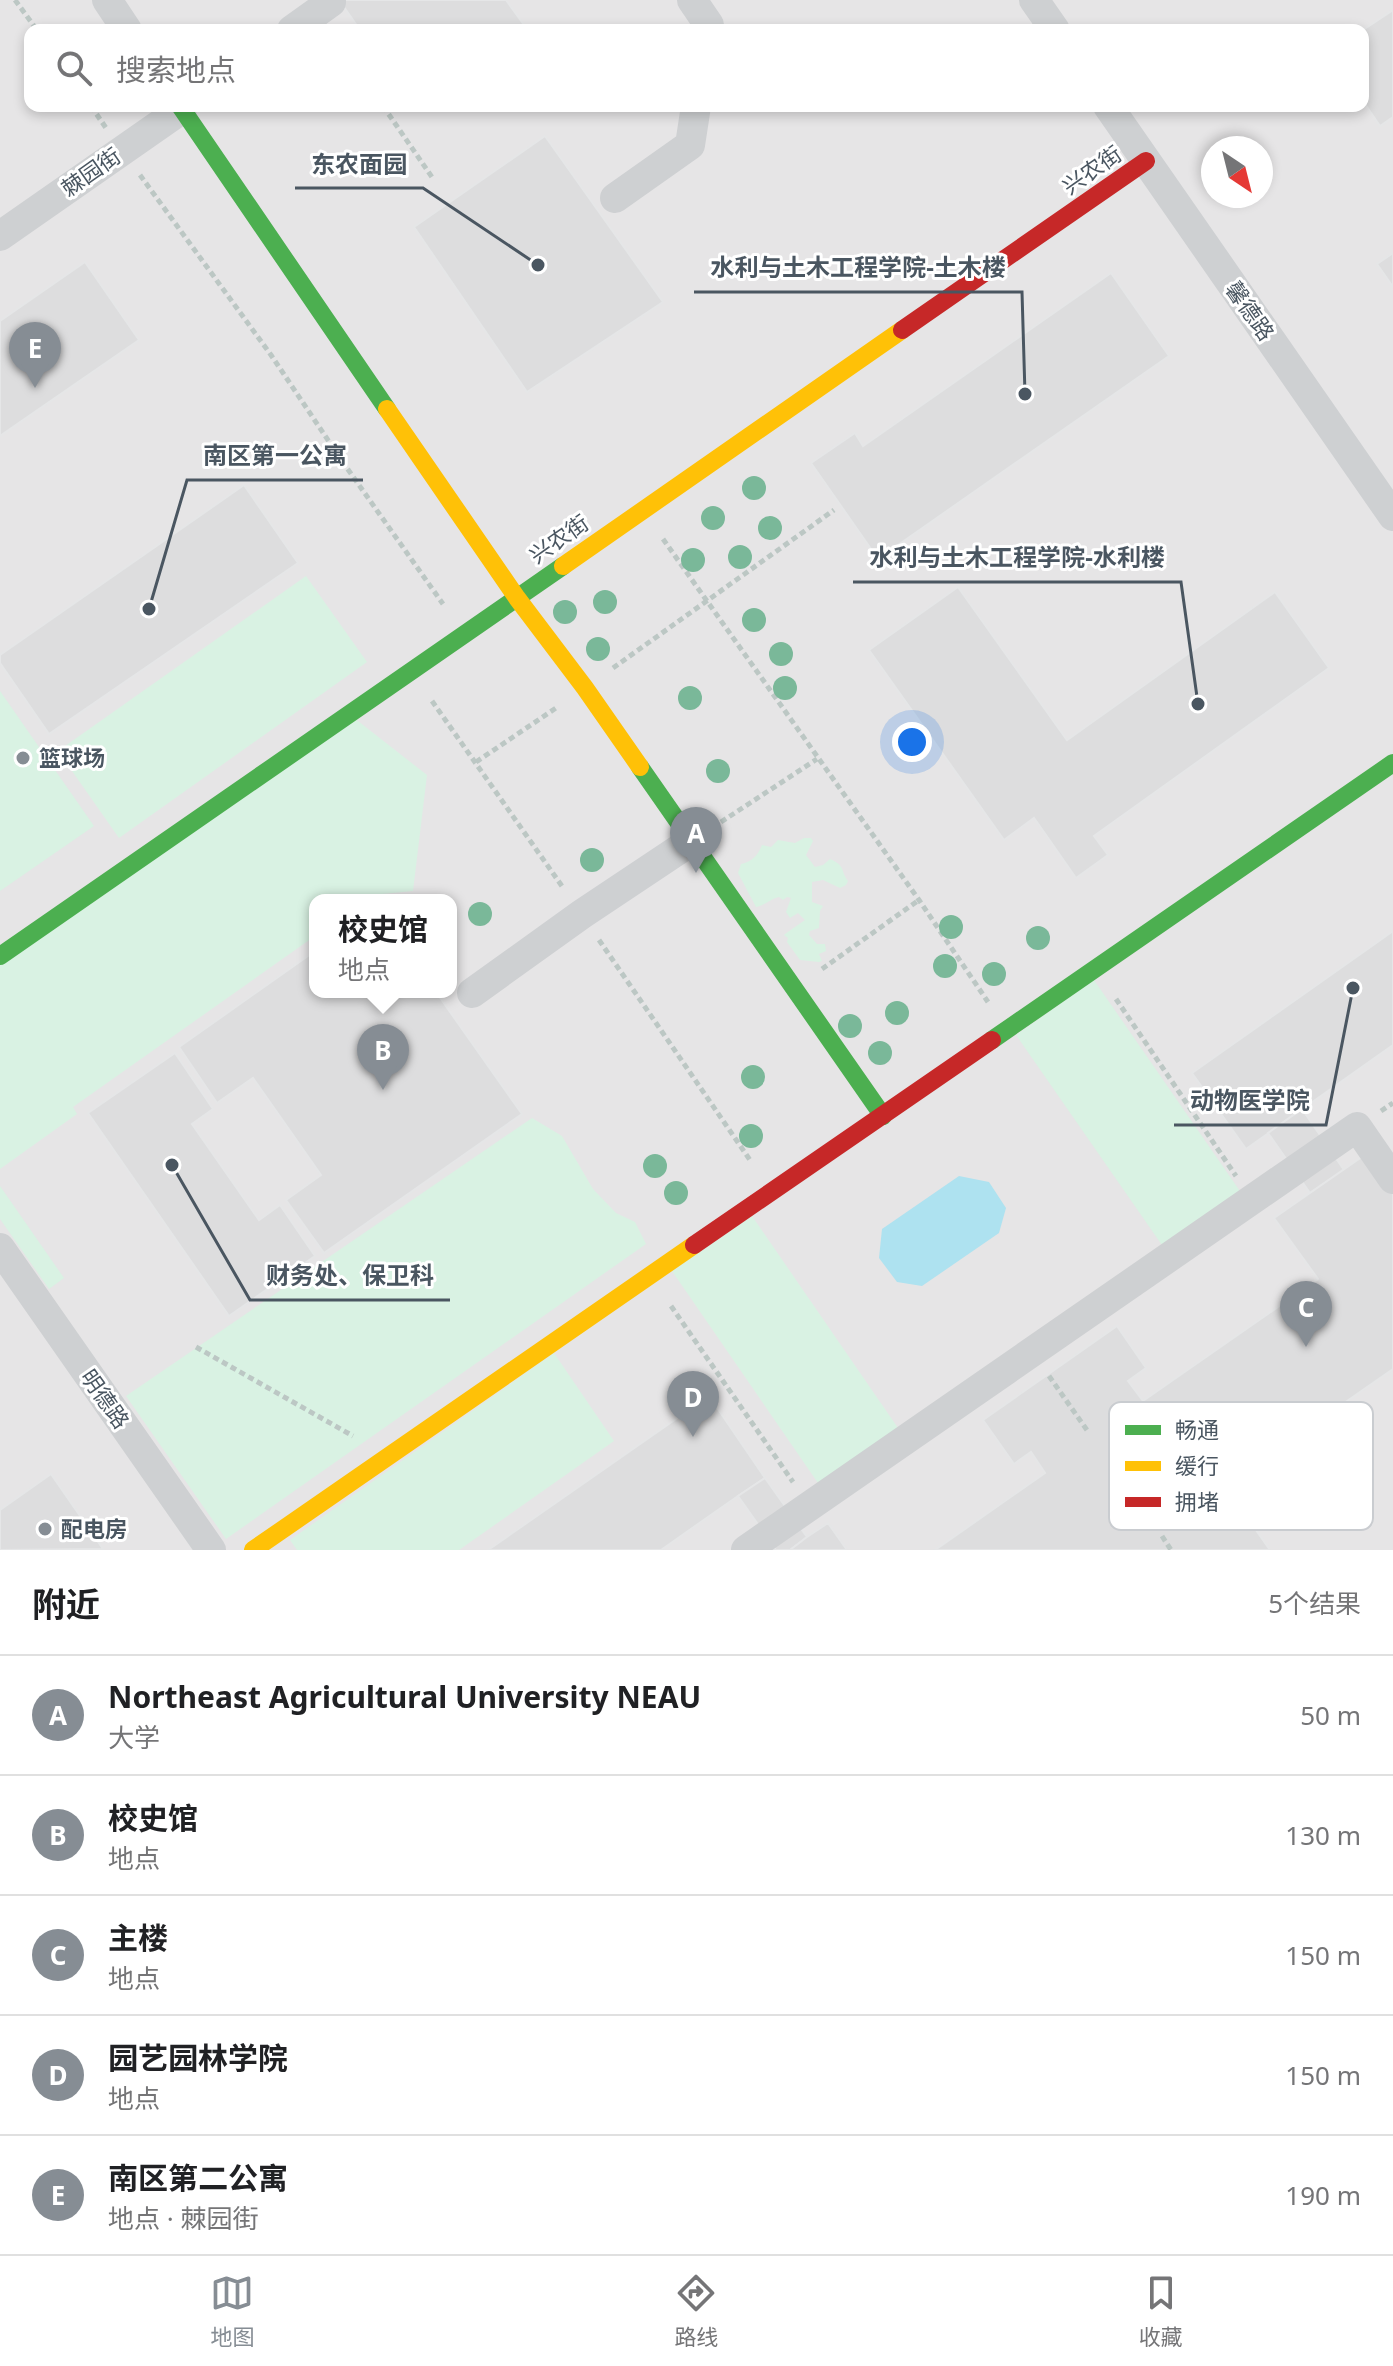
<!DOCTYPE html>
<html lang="zh">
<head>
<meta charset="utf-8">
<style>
	:root { --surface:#fff; --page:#f2f2f2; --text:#202124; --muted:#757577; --line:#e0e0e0; --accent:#868d94 }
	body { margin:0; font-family:"Noto Sans","Noto Sans SC",sans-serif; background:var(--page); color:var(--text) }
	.compass { position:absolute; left:1201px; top:136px; width:72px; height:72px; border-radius:50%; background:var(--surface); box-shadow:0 4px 12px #0003; rotate:145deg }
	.you { position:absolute; left:912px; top:742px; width:28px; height:28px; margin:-20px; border:6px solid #fff; border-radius:50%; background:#1a73e8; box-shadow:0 0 0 12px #1a73e833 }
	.badge { display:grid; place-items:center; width:52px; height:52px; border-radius:50%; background:var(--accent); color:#fff; font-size:26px; font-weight:700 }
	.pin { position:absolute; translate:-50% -66px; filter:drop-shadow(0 2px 4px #0008) }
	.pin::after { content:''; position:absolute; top:42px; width:28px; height:24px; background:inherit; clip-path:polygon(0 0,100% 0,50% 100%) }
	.popup { position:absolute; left:309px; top:894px; width:148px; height:104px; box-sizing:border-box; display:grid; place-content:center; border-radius:16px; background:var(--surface); filter:drop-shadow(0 2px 6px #0005); font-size:26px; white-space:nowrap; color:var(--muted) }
	.popup b { font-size:30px; color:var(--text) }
	.popup::after { content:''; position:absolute; left:50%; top:100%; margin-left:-16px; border:16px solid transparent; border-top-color:var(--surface) }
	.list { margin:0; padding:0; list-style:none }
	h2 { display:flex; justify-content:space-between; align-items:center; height:104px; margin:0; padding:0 32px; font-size:34px }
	h2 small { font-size:26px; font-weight:400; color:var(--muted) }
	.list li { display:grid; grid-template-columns:52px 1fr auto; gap:24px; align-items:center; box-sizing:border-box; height:120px; padding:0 32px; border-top:2px solid var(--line) }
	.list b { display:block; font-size:30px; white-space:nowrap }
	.list p { margin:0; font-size:26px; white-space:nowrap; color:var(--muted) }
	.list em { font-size:26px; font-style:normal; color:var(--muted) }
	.icon { flex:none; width:44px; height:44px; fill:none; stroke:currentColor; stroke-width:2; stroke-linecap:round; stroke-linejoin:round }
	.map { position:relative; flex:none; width:1393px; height:1550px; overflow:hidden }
	.search { position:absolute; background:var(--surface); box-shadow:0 4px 12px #0003; left:24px; right:24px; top:24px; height:88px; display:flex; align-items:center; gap:20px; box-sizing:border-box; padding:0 28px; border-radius:16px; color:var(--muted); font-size:30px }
	.sheet { height:704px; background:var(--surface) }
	nav { display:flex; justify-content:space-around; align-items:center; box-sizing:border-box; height:112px; border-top:2px solid var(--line); background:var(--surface); font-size:22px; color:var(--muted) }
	nav a { display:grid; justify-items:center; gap:4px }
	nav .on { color:var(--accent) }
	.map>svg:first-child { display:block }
	.education { fill:#e6e5e6; fill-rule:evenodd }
	.green { fill:#d9f2e3 }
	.water { fill:#aee2f0 }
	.building { fill:#ddddde; stroke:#e5e6e7; stroke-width:2 }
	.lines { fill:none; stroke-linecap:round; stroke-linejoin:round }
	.path { stroke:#bcc7c4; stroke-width:5; stroke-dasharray:6 4; stroke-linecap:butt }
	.street { stroke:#ced0d2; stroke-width:30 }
	.fast { stroke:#4caf50; stroke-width:18 }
	.slow { stroke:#ffc107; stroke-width:18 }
	.jam { stroke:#c62828; stroke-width:18 }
	.tree { fill:#7ab899 }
	.poi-dot { fill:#868d94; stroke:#fff; stroke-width:3 }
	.labels { text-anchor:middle; stroke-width:6; stroke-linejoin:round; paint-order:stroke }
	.street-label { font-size:22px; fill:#4a5661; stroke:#fff }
	.poi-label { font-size:22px; font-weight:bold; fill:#4a5661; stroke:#fff; text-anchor:start }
	.key { fill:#fff; stroke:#c9ccd0; stroke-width:2 }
	.key-label { font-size:22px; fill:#4a5661 }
	.leader { fill:none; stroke:#4a5661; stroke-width:3 }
	.callout-dot { fill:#4a5661; stroke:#fff; stroke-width:3 }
	.callout-label { font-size:24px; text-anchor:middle; font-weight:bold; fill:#4a5661; stroke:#fff; stroke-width:6; stroke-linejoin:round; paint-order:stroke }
</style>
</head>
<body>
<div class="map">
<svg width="1393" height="1550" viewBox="0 0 1393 1550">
	<rect width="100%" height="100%" fill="#f4f4f4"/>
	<!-- education -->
	<path class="education" d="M 0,0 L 1393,0 L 1393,1550 L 0,1550 ZM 30,30 L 1363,30 L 1363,106 L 30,106 ZM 1213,148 L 1261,148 L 1261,196 L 1213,196 ZM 315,900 L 451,900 L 451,992 L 315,992 Z"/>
	<!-- green -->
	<g class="green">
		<path d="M 306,576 L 367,662 L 119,838 L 58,751 Z"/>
		<path d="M 0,691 L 94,826 L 0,891 Z"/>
		<path d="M 349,714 L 427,775 L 413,891 L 372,895 L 365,900 L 315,900 L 315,936 L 73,1107 L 77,1114 L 0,1169 L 0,956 Z"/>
		<path d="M 804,838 L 811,838 L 813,841 L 806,855 L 815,867 L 823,865 L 830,859 C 846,866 840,870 848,881 L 846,885 L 840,888 L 823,880 L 812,882 L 812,902 L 823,906 L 820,911 L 819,928 L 810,931 L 809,935 L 817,944 L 825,944 L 826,951 L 819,954 L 822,961 L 819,962 L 800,960 L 787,942 L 788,938 L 784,935 L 785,934 L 805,920 L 798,913 L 790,918 L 786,912 L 791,898 L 787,897 L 783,900 L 779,897 C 770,899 766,905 756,907 L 738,873 L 741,864 C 752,862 758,855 762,845 L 771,847 L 778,840 L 795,843 Z"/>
		<path d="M 1094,980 L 1242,1194 L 1164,1248 L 1016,1035 Z"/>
		<path d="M 532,1118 L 562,1136 L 593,1189 L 616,1213 L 635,1222 L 646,1244 L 226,1539 L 126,1396 Z"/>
		<path d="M 0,1186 L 64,1278 L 49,1289 L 0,1219 Z"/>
		<path d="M 752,1216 L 898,1428 L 818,1483 L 672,1271 Z"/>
		<path d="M 554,1353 L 614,1441 L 459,1550 L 297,1550 L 290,1540 Z"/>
	</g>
	<!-- water -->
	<path class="water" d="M 959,1176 L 989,1182 L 1006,1208 L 999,1233 L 922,1286 L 897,1282 L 879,1258 L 882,1229 Z"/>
	<!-- building -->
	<g class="building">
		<path d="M 339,0 L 506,0 L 524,25 L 517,30 L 360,30 Z"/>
		<path d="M 1393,10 L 1393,117 L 1380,126 L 1363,101 L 1363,30 Z"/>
		<path d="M 545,136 L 663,302 L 527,392 L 414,227 Z"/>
		<path d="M 1393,253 L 1393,287 L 1377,264 Z"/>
		<path d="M 85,262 L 139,340 L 0,436 L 0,321 Z"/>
		<path d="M 1111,273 L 1169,356 L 878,559 L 811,463 L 855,433 L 863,446 Z"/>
		<path d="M 244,485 L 298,563 L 49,734 L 0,663 L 0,655 Z"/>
		<path d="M 958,587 L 1067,740 L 1275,592 L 1329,668 L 1094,836 L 1108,855 L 1076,878 L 1034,818 L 1004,840 L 869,650 Z"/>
		<path d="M 1393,931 L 1393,1045 L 1246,1149 L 1192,1073 Z"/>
		<path d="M 315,951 L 315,992 L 436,992 L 522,1114 L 324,1253 L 286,1200 L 321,1175 L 253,1078 L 217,1103 L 179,1047 Z"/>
		<path d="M 175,1053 L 213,1109 L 192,1124 L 259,1220 L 280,1205 L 315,1256 L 229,1316 L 88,1113 Z"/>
		<path d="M 1302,1109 L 1344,1170 L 1310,1193 L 1268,1133 Z"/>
		<path d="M 1369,1152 L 1393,1186 L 1393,1369 L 1225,1486 L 1270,1550 L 935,1550 L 1045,1473 L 1031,1452 L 1014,1464 L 983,1420 L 1117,1326 L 1146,1368 L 1128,1381 L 1143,1401 L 1318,1279 L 1274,1218 Z"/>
		<path d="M 709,1396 L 765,1478 L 738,1496 L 661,1550 L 488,1550 Z"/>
		<path d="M 51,1474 L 103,1549 L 0,1550 L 0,1510 Z"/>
		<path d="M 765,1478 L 807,1537 L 790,1550 L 776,1550 L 738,1496 Z"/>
		<path d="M 828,1523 L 847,1550 L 790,1550 L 807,1537 Z"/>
	</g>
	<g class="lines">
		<!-- path -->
		<g class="path">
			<path d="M 15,0 L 37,30"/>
			<path d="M 91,106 L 106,128"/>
			<path d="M 383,106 L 434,180"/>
			<path d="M 140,175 L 271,355 L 342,461 L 443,604"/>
			<path d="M 663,539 L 919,900 L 988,1002"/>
			<path d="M 613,668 L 834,510"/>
			<path d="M 432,701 L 564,889"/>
			<path d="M 476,762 L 556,708"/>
			<path d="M 721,822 L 817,759"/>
			<path d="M 599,940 L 750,1160"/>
			<path d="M 822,969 L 919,900"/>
			<path d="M 1116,999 L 1236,1176"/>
			<path d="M 1381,1111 L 1393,1103"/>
			<path d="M 671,1306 L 793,1482"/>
			<path d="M 196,1347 L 353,1436"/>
			<path d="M 1049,1376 L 1089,1433"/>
			<path d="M 1162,1536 L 1171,1550"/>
		</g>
		<!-- street -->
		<g class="street">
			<path d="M 107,0 L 127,30"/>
			<path d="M 692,0 L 709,25 L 708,30"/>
			<path d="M 1034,0 L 1055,30"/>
			<path d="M 292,30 L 331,2"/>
			<path d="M 1108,106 L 1393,516"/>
			<path d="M 615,198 L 690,145 L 696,106"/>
			<path d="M 0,236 L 182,109"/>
			<path d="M 472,993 L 582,914 L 690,842"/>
			<path d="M 0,1248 L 211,1550"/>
			<path d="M 746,1550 L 1357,1127 L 1393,1179"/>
		</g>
		<!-- fast -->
		<g class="fast">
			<path d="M 180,106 L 387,409"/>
			<path d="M 640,767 L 883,1116"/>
			<path d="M 0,956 L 563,566"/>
			<path d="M 992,1040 L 1393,763"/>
		</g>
		<!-- slow -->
		<g class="slow">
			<path d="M 387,409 L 517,598 L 585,688 L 640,767"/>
			<path d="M 563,566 L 902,330"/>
			<path d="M 253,1550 L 694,1245"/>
		</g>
		<!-- jam -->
		<g class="jam">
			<path d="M 902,330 L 1146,161"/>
			<path d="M 694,1245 L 992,1040"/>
		</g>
	</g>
	<!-- trees -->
	<g class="tree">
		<circle cx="754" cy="488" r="12"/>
		<circle cx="713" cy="518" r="12"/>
		<circle cx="770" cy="528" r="12"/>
		<circle cx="740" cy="557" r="12"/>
		<circle cx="693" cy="560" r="12"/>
		<circle cx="605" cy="602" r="12"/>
		<circle cx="565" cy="612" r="12"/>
		<circle cx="754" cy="620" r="12"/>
		<circle cx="598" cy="649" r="12"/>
		<circle cx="781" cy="654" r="12"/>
		<circle cx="785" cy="688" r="12"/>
		<circle cx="690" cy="698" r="12"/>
		<circle cx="718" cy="771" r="12"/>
		<circle cx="592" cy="860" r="12"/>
		<circle cx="480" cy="914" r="12"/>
		<circle cx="951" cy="927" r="12"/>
		<circle cx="1038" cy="938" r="12"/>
		<circle cx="945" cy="966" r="12"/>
		<circle cx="994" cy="974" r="12"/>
		<circle cx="897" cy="1013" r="12"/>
		<circle cx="850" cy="1026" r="12"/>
		<circle cx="880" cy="1053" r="12"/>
		<circle cx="753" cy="1077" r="12"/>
		<circle cx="751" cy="1136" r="12"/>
		<circle cx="655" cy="1166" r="12"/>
		<circle cx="676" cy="1193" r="12"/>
	</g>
	<!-- markers -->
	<g class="poi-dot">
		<circle cx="23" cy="758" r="8"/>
		<circle cx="45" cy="1529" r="8"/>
	</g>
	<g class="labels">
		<!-- street labels -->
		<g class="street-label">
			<text transform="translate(1092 170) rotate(-35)" y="8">兴农街</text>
			<text transform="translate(91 172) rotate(-35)" y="8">棘园街</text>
			<text transform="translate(1250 311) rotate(55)" y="8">馨德路</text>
			<text transform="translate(559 539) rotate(-35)" y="8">兴农街</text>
			<text transform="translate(105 1399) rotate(55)" y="8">明德路</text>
		</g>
		<!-- poi labels -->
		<g class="poi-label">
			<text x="39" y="766">篮球场</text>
			<text x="61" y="1537">配电房</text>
		</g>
	</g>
	<!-- legend -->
	<rect x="1109" y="1402" width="264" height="128" rx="12" class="key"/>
	<rect x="1125" y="1425" width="36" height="10" fill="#4caf50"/>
	<rect x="1125" y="1461" width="36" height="10" fill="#ffc107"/>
	<rect x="1125" y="1497" width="36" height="10" fill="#c62828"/>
	<g class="key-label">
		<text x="1175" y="1438">畅通</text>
		<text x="1175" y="1474">缓行</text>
		<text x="1175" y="1510">拥堵</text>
	</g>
	<!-- callouts -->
	<path class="leader" d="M538 265L423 188H295M1025 394L1022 292H694M149 609L187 480H363M1198 704L1181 582H853M1353 988L1326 1125H1174M172 1165L250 1300H450"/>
	<g class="callout-dot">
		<circle cx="538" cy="265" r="8"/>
		<circle cx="1025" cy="394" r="8"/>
		<circle cx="149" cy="609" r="8"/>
		<circle cx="1198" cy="704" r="8"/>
		<circle cx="1353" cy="988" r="8"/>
		<circle cx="172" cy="1165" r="8"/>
	</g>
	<g class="callout-label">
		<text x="359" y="173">东农面园</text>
		<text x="858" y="276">水利与土木工程学院-土木楼</text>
		<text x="275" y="464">南区第一公寓</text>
		<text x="1017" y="566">水利与土木工程学院-水利楼</text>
		<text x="1250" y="1109">动物医学院</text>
		<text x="350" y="1284">财务处、保卫科</text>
	</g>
</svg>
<svg class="compass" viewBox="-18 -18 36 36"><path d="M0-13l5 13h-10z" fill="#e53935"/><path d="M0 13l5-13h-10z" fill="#757577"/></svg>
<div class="you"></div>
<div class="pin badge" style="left:696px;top:873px">A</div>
<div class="pin badge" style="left:383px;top:1090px">B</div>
<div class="popup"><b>校史馆</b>地点</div>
<div class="pin badge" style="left:1306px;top:1347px">C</div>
<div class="pin badge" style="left:693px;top:1437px">D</div>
<div class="pin badge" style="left:35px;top:388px">E</div>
<div class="search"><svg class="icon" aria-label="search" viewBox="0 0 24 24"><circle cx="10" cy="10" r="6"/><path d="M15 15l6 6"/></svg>搜索地点</div>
</div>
<section class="sheet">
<h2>附近<small>5个结果</small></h2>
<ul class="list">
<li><span class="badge">A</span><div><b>Northeast Agricultural University NEAU</b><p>大学</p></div><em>50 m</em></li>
<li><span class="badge">B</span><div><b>校史馆</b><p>地点</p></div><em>130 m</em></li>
<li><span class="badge">C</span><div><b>主楼</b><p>地点</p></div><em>150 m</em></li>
<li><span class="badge">D</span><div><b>园艺园林学院</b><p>地点</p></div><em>150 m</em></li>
<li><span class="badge">E</span><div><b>南区第二公寓</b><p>地点 · 棘园街</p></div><em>190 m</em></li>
</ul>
</section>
<nav>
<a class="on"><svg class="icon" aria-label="map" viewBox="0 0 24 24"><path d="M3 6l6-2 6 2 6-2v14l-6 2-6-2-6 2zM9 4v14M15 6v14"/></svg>地图</a>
<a><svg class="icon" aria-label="directions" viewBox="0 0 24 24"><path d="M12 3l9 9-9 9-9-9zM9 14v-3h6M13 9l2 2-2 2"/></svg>路线</a>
<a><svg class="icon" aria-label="saved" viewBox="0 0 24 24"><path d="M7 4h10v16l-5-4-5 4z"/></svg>收藏</a>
</nav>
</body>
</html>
